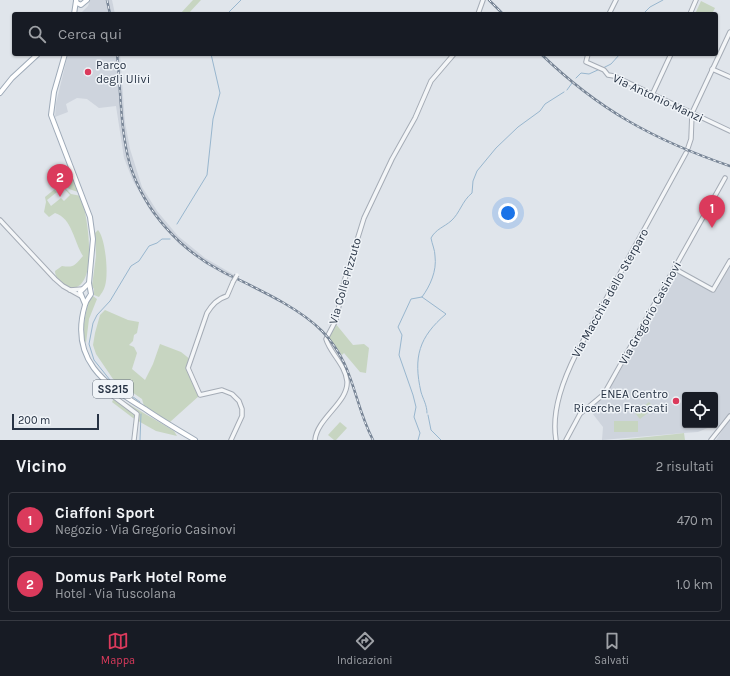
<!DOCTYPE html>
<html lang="it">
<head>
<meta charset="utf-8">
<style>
	:root { --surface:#171b24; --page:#242831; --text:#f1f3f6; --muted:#9ea1a6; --line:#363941; --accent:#db3a5c }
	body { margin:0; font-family:Karla,sans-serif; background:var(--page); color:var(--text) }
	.controls { position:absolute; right:12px; bottom:12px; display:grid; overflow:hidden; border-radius:4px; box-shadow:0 1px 3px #0004 }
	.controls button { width:36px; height:36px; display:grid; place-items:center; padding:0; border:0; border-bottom:1px solid var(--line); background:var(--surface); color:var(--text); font:20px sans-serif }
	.scale { position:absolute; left:12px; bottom:10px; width:87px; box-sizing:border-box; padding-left:4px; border:2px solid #273344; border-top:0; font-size:11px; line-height:14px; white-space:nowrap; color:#273344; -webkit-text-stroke:3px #f0f4f8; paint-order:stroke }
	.you { position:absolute; left:508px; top:213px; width:14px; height:14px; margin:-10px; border:3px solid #fff; border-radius:50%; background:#1a73e8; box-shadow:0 0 0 6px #1a73e833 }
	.badge { display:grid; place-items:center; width:26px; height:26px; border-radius:50%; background:var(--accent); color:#fff; font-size:13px; font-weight:700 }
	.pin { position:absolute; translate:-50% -33px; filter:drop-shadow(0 1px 2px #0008) }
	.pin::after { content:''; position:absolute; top:21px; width:14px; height:12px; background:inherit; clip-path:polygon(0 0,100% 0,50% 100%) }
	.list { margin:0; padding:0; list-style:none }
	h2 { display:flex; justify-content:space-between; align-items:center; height:52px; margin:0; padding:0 16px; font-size:17px }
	h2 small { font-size:13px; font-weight:400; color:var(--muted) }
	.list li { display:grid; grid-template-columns:26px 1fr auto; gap:12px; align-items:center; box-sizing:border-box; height:56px; margin:0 8px 8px; padding:0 8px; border:1px solid var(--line); border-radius:4px }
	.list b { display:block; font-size:15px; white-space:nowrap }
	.list p { margin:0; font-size:13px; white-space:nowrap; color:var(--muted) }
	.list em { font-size:13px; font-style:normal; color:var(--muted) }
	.icon { flex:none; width:22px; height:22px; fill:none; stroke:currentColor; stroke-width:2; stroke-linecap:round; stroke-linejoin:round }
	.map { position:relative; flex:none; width:730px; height:440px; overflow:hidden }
	.search { position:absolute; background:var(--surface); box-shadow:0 1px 3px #0004; left:12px; right:12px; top:12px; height:44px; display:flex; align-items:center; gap:10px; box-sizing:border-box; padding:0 14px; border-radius:4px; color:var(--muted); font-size:15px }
	.sheet { height:180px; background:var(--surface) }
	nav { display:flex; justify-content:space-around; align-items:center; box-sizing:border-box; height:56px; border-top:1px solid var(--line); background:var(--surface); font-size:11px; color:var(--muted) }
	nav a { display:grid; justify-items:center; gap:2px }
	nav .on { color:var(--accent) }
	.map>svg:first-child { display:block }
	.built { fill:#ced4dd; fill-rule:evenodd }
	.green { fill:#c7d5c1; fill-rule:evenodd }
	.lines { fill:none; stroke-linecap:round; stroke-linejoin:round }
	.stream { stroke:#98b6ce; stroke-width:1 }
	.minor-casing { stroke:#a5acb6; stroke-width:5.5 }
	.major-casing { stroke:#9eaab8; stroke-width:6 }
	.minor { stroke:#f4f6f8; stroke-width:3.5 }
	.major { stroke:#fff; stroke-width:4 }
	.rail-casing { stroke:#788596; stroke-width:2.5 }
	.rail { stroke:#f0f4f8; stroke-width:1; stroke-dasharray:3; stroke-linecap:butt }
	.minor-bridge-casing { stroke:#a5acb6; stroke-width:5.5; stroke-linecap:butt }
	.minor-bridge { stroke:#f4f6f8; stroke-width:3.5 }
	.poi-dot { fill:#db3a5c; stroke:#f0f4f8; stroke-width:1.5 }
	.labels { text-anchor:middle; stroke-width:3; stroke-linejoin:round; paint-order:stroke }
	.shield { fill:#f0f4f8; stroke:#636d7a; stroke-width:1 }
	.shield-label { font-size:11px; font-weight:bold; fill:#273344 }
	.poi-label { font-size:12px; fill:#273344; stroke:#f0f4f8; text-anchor:start }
	.street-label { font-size:12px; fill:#273344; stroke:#f0f4f8 }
</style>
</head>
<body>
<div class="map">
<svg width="730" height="440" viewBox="0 0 730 440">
	<rect width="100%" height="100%" fill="#e0e5eb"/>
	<!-- built -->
	<g class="built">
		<path d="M 90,0 L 112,0 L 115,14 L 80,14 L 88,6 Z"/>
		<path d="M 68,54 L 120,54 L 125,122 L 130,149 L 142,187 L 157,211 L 178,236 L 205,258 L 236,276 L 234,280 L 204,263 L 179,244 L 151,212 L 133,181 L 124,158 L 116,106 L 99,108 L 87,99 L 77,98 L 66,104 L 68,112 L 55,117 L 56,103 Z"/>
		<path d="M 730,263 L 730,413 L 715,429 L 710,427 L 698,432 L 684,433 L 602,440 L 603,427 L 589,409 L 606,394 L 633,349 L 675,270 L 713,293 ZM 685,395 L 715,395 L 715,425 L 685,425 Z"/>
		<path d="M 730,419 L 730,440 L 716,440 L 729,420 Z"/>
	</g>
	<!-- green -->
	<g class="green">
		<path d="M 193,0 L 201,0 L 188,14 L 180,14 Z"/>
		<path d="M 701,1 L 715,8 L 712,14 L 695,14 Z"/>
		<path d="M 71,173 L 79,191 L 78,192 L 69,189 L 66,185 L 66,181 Z"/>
		<path d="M 61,184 L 71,194 L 81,196 C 87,213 99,283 74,288 C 66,287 55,280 55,271 L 62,266 C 74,268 75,265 83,256 C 74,242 72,218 55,213 L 49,217 L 44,212 L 46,202 L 45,197 ZM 61,185 L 70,195 L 64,201 L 61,198 L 51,206 L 47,200 L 57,192 L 55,190 Z"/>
		<path d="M 98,230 C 105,237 109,273 105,286 C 104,290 101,294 99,297 L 94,295 L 94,289 L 92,286 L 96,256 L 95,233 Z"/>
		<path d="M 93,296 L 97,299 L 89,319 L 86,343 C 80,331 87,311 89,298 Z"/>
		<path d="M 105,310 L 128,320 L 139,322 L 137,333 L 134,335 L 133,341 L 129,345 L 134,347 L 137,353 L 132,369 L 145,380 L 153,364 L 160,344 L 181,352 L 191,360 L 188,369 L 200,395 L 170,422 L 144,406 L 142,399 L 113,379 L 96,354 L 93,345 L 95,333 L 100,315 Z"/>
		<path d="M 335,323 L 353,345 L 364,344 L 369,348 L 366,373 L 360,372 L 344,353 L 342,355 L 328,338 Z"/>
		<path d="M 115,396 L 169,428 L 174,431 L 177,436 L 156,431 L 133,418 L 112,402 Z"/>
		<path d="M 649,402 L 654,408 L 640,419 L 635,413 Z"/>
		<rect x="614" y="421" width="24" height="11"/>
		<path d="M 340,422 L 347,428 L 336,440 L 334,440 L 328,435 Z"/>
		<path d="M 684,433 L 685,440 L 618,440 L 676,434 Z"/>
	</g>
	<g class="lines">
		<!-- stream -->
		<g class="stream">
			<path d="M 227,14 L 241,0"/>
			<path d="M 643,14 L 650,7 L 663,0"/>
			<path d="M 603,68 L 611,64 L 620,54"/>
			<path d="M 576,78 L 581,73 L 589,74 L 600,69"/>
			<path d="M 567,90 L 572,83"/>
			<path d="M 177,224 L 207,175 L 213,119 L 220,93 L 211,54"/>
			<path d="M 422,297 L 446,314 C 419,337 413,357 421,392 C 423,399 427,405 427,413"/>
			<path d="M 140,402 L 110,380 L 94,360 L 89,344 L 93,323 L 97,315 L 110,301 L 131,266 L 139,261 L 149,246 L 157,243 L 162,239 L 170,239"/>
			<path d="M 428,415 L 431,430 L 441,440"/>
			<path d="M 140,440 L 141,414"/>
			<path d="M 418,440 L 420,433 L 414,417 L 416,407 L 413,395 L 399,355 L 402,335 L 398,327 L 411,299 L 422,297 C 430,286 437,271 435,256 C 435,250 432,244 431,238 C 436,229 444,227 451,221 C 460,213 462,201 472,193 L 473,181 L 477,171 L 496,148 L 518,127 L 540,111 L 545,104 L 564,92"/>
		</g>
		<defs>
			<g id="minor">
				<path d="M 478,14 L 483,0"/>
				<path d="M 609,14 L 616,0"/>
				<path d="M 690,14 L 696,0"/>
				<path d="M 588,54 L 586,62 L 604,70 L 608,75 L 614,76 L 730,131"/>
				<path d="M 712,69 L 730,77"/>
				<path d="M 652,95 L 671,54"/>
				<path d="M 688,148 L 691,139 L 692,113 L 730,32"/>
				<path d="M 0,220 L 55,279 L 63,286 L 81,296"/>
				<path d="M 675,269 L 713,290 L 730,261"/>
				<path d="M 70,290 L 83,289"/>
				<path d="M 112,389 L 113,396 L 137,414 L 134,440"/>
				<path d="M 231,440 L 242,416 L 242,409 L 239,401 L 232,394 L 222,390 L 200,395 L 188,368 L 207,313 C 212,305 217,299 227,296 L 233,282"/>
				<path d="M 315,440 C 317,418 349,402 347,381 C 345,364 330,353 326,339 L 336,320 L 344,282 L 364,218 L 392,159 L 415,118 L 431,81 L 454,54"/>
				<path d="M 556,440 C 551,410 564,378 577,352 L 686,153"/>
				<path d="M 566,440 L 580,414 L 604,394 L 725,178"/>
				<path d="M 711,440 L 730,416"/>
			</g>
			<g id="major">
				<path d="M 76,0 L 77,3 L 81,5 L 87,0"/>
				<path d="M 74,14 L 76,1"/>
				<path d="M 65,54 L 54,92 L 51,115 L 90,217 L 93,239 L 89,283 L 91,294 C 89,298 86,300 85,305 C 69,359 104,384 145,409 C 161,420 178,430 195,440"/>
				<path d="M 0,93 L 12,78 L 38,54"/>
				<path d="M 85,304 L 80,292 L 89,283"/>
			</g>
		</defs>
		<!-- minor casing -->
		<use href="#minor" class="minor-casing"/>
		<!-- major casing -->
		<use href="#major" class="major-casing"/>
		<!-- minor -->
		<use href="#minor" class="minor"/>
		<!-- major -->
		<use href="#major" class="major"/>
		<defs>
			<g id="rail">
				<path d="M 107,0 L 110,14"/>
				<path d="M 489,0 L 503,14"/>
				<path d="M 117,54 C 121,91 120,129 130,165 C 145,212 180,250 223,272 C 255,288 297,306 322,331 C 355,365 353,402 373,440"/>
				<path d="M 541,54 C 599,110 654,140 730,166"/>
			</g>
		</defs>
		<!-- rail casing -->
		<use href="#rail" class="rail-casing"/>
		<!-- rail -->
		<use href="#rail" class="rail"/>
		<defs>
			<path id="minor-bridge" d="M 233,282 L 237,275"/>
		</defs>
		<!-- minor-bridge casing -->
		<use href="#minor-bridge" class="minor-bridge-casing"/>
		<!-- minor-bridge -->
		<use href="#minor-bridge" class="minor-bridge"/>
	</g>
	<!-- markers -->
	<g class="poi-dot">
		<circle cx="88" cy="72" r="4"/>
		<circle cx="676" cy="401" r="4"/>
	</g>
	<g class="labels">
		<!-- shield labels -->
		<rect class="shield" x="93" y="380" width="40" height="18" rx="3"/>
		<g class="shield-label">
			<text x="113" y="393">SS215</text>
		</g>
		<!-- poi labels -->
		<g class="poi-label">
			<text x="96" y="69">Parco<tspan x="96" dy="14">degli Ulivi</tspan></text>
			<text x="668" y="398" text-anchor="end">ENEA Centro<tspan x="668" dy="14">Ricerche Frascati</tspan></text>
		</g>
		<!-- street labels -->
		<g class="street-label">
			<text transform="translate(658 98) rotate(25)" y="4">Via Antonio Manzi</text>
			<text transform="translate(345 281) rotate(-74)" y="4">Via Colle Pizzuto</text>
			<text transform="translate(610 293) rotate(-61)" y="4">Via Macchia dello Sterparo</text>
			<text transform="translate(650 313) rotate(-61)" y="4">Via Gregorio Casinovi</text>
		</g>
	</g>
</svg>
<div class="controls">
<button><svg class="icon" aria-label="locate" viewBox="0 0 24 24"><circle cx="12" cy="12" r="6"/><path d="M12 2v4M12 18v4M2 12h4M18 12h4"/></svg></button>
</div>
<div class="scale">200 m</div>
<div class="you"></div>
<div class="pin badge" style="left:712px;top:228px">1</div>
<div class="pin badge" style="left:60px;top:197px">2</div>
<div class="search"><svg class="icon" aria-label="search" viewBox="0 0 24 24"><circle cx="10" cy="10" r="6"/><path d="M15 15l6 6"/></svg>Cerca qui</div>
</div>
<section class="sheet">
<h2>Vicino<small>2 risultati</small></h2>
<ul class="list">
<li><span class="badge">1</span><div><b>Ciaffoni Sport</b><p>Negozio · Via Gregorio Casinovi</p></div><em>470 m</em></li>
<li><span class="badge">2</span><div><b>Domus Park Hotel Rome</b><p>Hotel · Via Tuscolana</p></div><em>1.0 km</em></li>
</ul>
</section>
<nav>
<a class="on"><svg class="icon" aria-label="map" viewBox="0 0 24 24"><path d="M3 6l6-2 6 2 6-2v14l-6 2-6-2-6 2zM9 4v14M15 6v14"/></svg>Mappa</a>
<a><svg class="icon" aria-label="directions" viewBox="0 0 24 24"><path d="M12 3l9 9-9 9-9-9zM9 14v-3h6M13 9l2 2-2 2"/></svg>Indicazioni</a>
<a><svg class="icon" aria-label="saved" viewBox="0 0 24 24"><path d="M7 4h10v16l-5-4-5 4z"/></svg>Salvati</a>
</nav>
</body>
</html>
